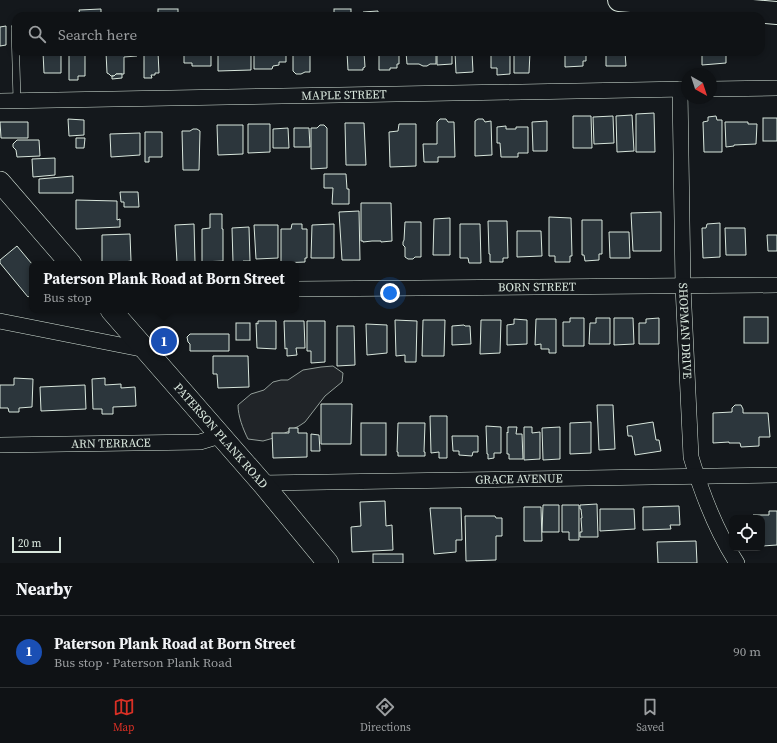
<!DOCTYPE html>
<html lang="en">
<head>
<meta charset="utf-8">
<style>
	:root { --surface:#0f1215; --page:#181b1e; --text:#f1f3f6; --muted:#9b9ea0; --line:#2f3234; --accent:#d93025 }
	body { margin:0; font-family:"Source Serif 4",serif; background:var(--page); color:var(--text) }
	.controls { position:absolute; right:12px; bottom:12px; display:grid; overflow:hidden; border-radius:8px; box-shadow:0 2px 6px #0003 }
	.controls button { width:36px; height:36px; display:grid; place-items:center; padding:0; border:0; border-bottom:1px solid var(--line); background:var(--surface); color:var(--text); font:20px sans-serif }
	.compass { position:absolute; left:681px; top:68px; width:36px; height:36px; border-radius:50%; background:var(--surface); box-shadow:0 2px 6px #0003; rotate:141deg }
	.scale { position:absolute; left:12px; bottom:10px; width:49px; box-sizing:border-box; padding-left:4px; border:2px solid #d8e6dc; border-top:0; font-size:11px; line-height:14px; white-space:nowrap; color:#d8e6dc; -webkit-text-stroke:3px #14181c; paint-order:stroke }
	.you { position:absolute; left:390px; top:293px; width:14px; height:14px; margin:-10px; border:3px solid #fff; border-radius:50%; background:#1a73e8; box-shadow:0 0 0 6px #1a73e833 }
	.badge { display:grid; place-items:center; width:26px; height:26px; border-radius:50%; background:var(--accent); color:#fff; font-size:13px; font-weight:700 }
	.pin { position:absolute; translate:-50% -50%; border:2px solid #fff; box-shadow:0 1px 4px #0006 }
	.popup { position:absolute; left:29px; top:261px; width:270px; height:52px; box-sizing:border-box; display:grid; place-content:center; border-radius:8px; background:var(--surface); filter:drop-shadow(0 1px 3px #0005); font-size:13px; white-space:nowrap; color:var(--muted) }
	.popup b { font-size:15px; color:var(--text) }
	.popup::after { content:''; position:absolute; left:50%; top:100%; margin-left:-8px; border:8px solid transparent; border-top-color:var(--surface) }
	.list { margin:0; padding:0; list-style:none }
	h2 { display:flex; justify-content:space-between; align-items:center; height:52px; margin:0; padding:0 16px; font-size:17px }
	h2 small { font-size:13px; font-weight:400; color:var(--muted) }
	.list li { display:grid; grid-template-columns:26px 1fr auto; gap:12px; align-items:center; box-sizing:border-box; height:72px; padding:0 16px; border-top:1px solid var(--line) }
	.list b { display:block; font-size:15px; white-space:nowrap }
	.list p { margin:0; font-size:13px; white-space:nowrap; color:var(--muted) }
	.list em { font-size:13px; font-style:normal; color:var(--muted) }
	.icon { flex:none; width:22px; height:22px; fill:none; stroke:currentColor; stroke-width:2; stroke-linecap:round; stroke-linejoin:round }
	.map { position:relative; flex:none; width:777px; height:563px; overflow:hidden }
	.search { position:absolute; background:var(--surface); box-shadow:0 2px 6px #0003; left:12px; right:12px; top:12px; height:44px; display:flex; align-items:center; gap:10px; box-sizing:border-box; padding:0 14px; border-radius:12px; color:var(--muted); font-size:15px }
	.sheet { height:124px; background:var(--surface) }
	nav { display:flex; justify-content:space-around; align-items:center; box-sizing:border-box; height:56px; border-top:1px solid var(--line); background:var(--surface); font-size:11px; color:var(--muted) }
	nav a { display:grid; justify-items:center; gap:2px }
	nav .on { color:var(--accent) }
	.map>svg:first-child { display:block }
	.green { fill:#202428; stroke:#939e99 }
	.building { fill:#2c363c; stroke:#d8e6dc }
	.lines { fill:none; stroke-linecap:round; stroke-linejoin:round }
	.lane-casing { stroke:#d8e6dc; stroke-width:8 }
	.street-casing { stroke:#d8e6dc; stroke-width:16 }
	.secondary-casing { stroke:#d8e6dc; stroke-width:22 }
	.highway-casing { stroke:#d8e6dc; stroke-width:24 }
	.lane { stroke:#14181c; stroke-width:7 }
	.street { stroke:#14181c; stroke-width:15 }
	.secondary { stroke:#14181c; stroke-width:21 }
	.highway { stroke:#14181c; stroke-width:22 }
	.labels { text-anchor:middle; stroke-width:3; stroke-linejoin:round; paint-order:stroke }
	.street-label { font-size:12px; fill:#d8e6dc; stroke:#14181c }
</style>
</head>
<body>
<div class="map">
<svg width="777" height="563" viewBox="0 0 777 563">
	<rect width="100%" height="100%" fill="#14181c"/>
	<!-- green -->
	<path class="green" d="M 333,366 L 343,373 L 342,382 L 325,396 L 305,422 L 299,426 L 277,437 L 263,441 L 248,439 C 243,429 238,416 238,405 L 251,394 L 264,390 L 273,382 L 281,380 L 288,380 L 303,370 L 321,367 Z"/>
	<!-- building -->
	<g class="building">
		<path d="M 101,9 L 101,16 L 80,16 L 79,10 Z"/>
		<rect x="158" y="9" width="20" height="7"/>
		<rect x="334" y="9" width="17" height="7"/>
		<path d="M 378,11 L 378,16 L 363,16 L 363,12 Z"/>
		<path d="M 6,26 L 6,45 L 0,46 L 0,27 Z"/>
		<path d="M 43,52 L 61,52 L 61,73 L 44,73 Z"/>
		<path d="M 69,52 L 84,52 L 84,54 L 85,54 L 85,76 L 78,76 L 78,80 L 69,80 Z"/>
		<path d="M 106,52 L 137,52 L 137,56 L 124,57 L 124,74 L 116,74 L 114,76 L 111,76 L 109,74 L 107,73 Z"/>
		<path d="M 144,52 L 158,52 L 159,73 L 155,73 L 155,75 L 151,75 L 152,78 L 144,78 Z"/>
		<path d="M 184,52 L 211,52 L 211,66 L 192,66 L 192,63 L 184,63 Z"/>
		<path d="M 218,52 L 251,52 L 251,70 L 218,71 Z"/>
		<path d="M 254,52 L 286,52 L 286,62 L 279,62 L 279,65 L 273,66 L 272,69 L 254,69 Z"/>
		<path d="M 293,52 L 310,52 L 310,72 L 305,72 L 301,74 L 296,74 L 293,71 Z"/>
		<path d="M 347,52 L 364,52 L 365,67 L 363,68 L 363,70 L 348,70 Z"/>
		<path d="M 379,52 L 399,52 L 399,64 L 397,64 L 397,68 L 390,68 L 390,70 L 379,70 Z"/>
		<path d="M 406,52 L 436,52 L 436,64 L 430,64 L 427,66 L 423,66 L 419,64 L 407,64 Z"/>
		<path d="M 437,52 L 452,52 L 452,64 L 437,65 Z"/>
		<path d="M 455,52 L 472,52 L 473,72 L 456,73 Z"/>
		<path d="M 491,52 L 510,52 L 510,74 L 497,75 L 497,68 L 491,68 Z"/>
		<path d="M 514,52 L 530,52 L 529,73 L 514,73 Z"/>
		<path d="M 565,52 L 586,52 L 586,61 L 583,61 L 583,66 L 565,67 Z"/>
		<path d="M 606,52 L 625,52 L 626,66 L 606,66 Z"/>
		<path d="M 702,52 L 726,52 L 726,63 L 702,65 Z"/>
		<path d="M 116,74 L 122,74 L 122,78 L 112,79 L 112,76 L 114,76 Z"/>
		<path d="M 654,113 L 655,152 L 636,152 L 636,114 Z"/>
		<path d="M 632,115 L 634,151 L 617,152 L 616,116 Z"/>
		<path d="M 573,116 L 591,116 L 592,148 L 573,148 Z"/>
		<path d="M 613,116 L 614,143 L 594,144 L 593,117 Z"/>
		<path d="M 716,116 L 717,120 L 722,120 L 722,152 L 704,152 L 703,122 L 708,121 L 708,117 Z"/>
		<rect x="763" y="118" width="14" height="23"/>
		<path d="M 68,119 L 84,120 L 84,135 L 69,136 Z"/>
		<path d="M 440,119 L 446,119 L 448,122 L 454,122 L 455,157 L 438,157 L 438,162 L 424,162 L 423,144 L 437,144 L 437,122 Z"/>
		<path d="M 478,119 L 483,119 L 485,122 L 491,121 L 492,155 L 475,156 L 475,121 Z"/>
		<path d="M 547,121 L 547,151 L 533,151 L 532,122 Z"/>
		<path d="M 0,122 L 28,122 L 28,138 L 1,138 Z"/>
		<path d="M 725,122 L 748,122 L 748,124 L 757,124 L 756,144 L 734,145 L 734,146 L 726,147 Z"/>
		<path d="M 345,123 L 364,123 L 366,165 L 346,165 Z"/>
		<path d="M 248,124 L 270,124 L 270,152 L 248,153 Z"/>
		<path d="M 399,124 L 416,124 L 416,166 L 390,167 L 389,132 L 398,131 Z"/>
		<path d="M 217,125 L 243,125 L 243,154 L 218,155 Z"/>
		<path d="M 320,125 L 324,125 L 327,128 L 327,168 L 311,169 L 311,128 L 317,128 Z"/>
		<path d="M 506,126 L 506,129 L 516,129 L 516,127 L 528,127 L 528,153 L 518,153 L 518,157 L 501,157 L 500,143 L 497,143 L 497,127 Z"/>
		<path d="M 288,128 L 289,148 L 273,148 L 273,129 Z"/>
		<path d="M 294,128 L 309,128 L 310,147 L 294,147 Z"/>
		<path d="M 193,129 L 197,129 L 200,131 L 199,170 L 183,170 L 182,131 L 190,131 Z"/>
		<path d="M 145,132 L 162,132 L 162,157 L 149,157 L 149,162 L 145,162 Z"/>
		<path d="M 140,133 L 140,155 L 111,157 L 110,134 Z"/>
		<path d="M 76,138 L 85,138 L 84,148 L 76,148 Z"/>
		<path d="M 17,140 L 39,140 L 40,156 L 17,157 L 16,150 L 13,147 L 13,144 Z"/>
		<path d="M 55,158 L 55,175 L 33,177 L 32,159 Z"/>
		<path d="M 324,174 L 346,174 L 347,189 L 349,189 L 349,204 L 332,204 L 333,188 L 324,188 Z"/>
		<path d="M 73,176 L 73,193 L 39,193 L 39,179 Z"/>
		<path d="M 120,192 L 138,192 L 139,207 L 124,207 L 124,202 L 121,202 Z"/>
		<path d="M 76,200 L 117,201 L 117,220 L 120,219 L 120,227 L 76,229 Z"/>
		<path d="M 361,203 L 391,203 L 392,241 L 381,242 L 381,241 L 372,241 L 363,242 L 363,241 L 361,241 Z"/>
		<path d="M 359,211 L 360,260 L 342,260 L 339,212 Z"/>
		<path d="M 661,212 L 661,251 L 633,251 L 631,213 Z"/>
		<path d="M 210,214 L 222,214 L 222,229 L 223,229 L 223,261 L 202,262 L 202,229 L 210,228 Z"/>
		<path d="M 549,217 L 571,218 L 572,256 L 570,256 L 570,262 L 555,262 L 555,256 L 549,256 Z"/>
		<path d="M 450,218 L 450,255 L 433,255 L 434,219 Z"/>
		<path d="M 582,220 L 602,220 L 602,254 L 599,254 L 599,260 L 585,261 L 584,255 L 582,255 Z"/>
		<path d="M 488,221 L 507,221 L 508,258 L 503,258 L 503,262 L 490,262 L 490,254 L 489,254 Z"/>
		<path d="M 405,222 L 421,222 L 421,257 L 415,257 L 413,259 L 408,259 L 405,257 L 405,247 L 403,245 L 403,242 L 404,240 Z"/>
		<path d="M 720,223 L 720,257 L 703,258 L 702,228 L 706,228 L 707,224 Z"/>
		<path d="M 194,224 L 195,262 L 188,262 L 186,264 L 180,264 L 179,263 L 177,263 L 175,225 Z"/>
		<path d="M 292,224 L 302,224 L 302,229 L 307,229 L 307,258 L 305,258 L 305,262 L 281,263 L 281,229 L 291,229 Z"/>
		<path d="M 334,224 L 334,258 L 311,258 L 312,225 Z"/>
		<path d="M 460,224 L 480,224 L 481,263 L 469,263 L 468,258 L 460,258 Z"/>
		<path d="M 254,225 L 278,225 L 278,258 L 256,259 Z"/>
		<path d="M 249,227 L 250,261 L 243,261 L 241,264 L 236,264 L 233,262 L 232,228 Z"/>
		<path d="M 725,228 L 745,228 L 746,255 L 726,255 Z"/>
		<path d="M 517,231 L 541,231 L 542,256 L 517,257 Z"/>
		<path d="M 609,232 L 629,232 L 630,258 L 610,258 Z"/>
		<path d="M 130,234 L 131,261 L 118,263 L 102,262 L 102,235 Z"/>
		<path d="M 767,235 L 777,235 L 777,251 L 768,251 Z"/>
		<path d="M 17,246 L 32,264 L 32,294 L 28,297 L 0,263 L 0,260 Z"/>
		<rect x="744" y="317" width="24" height="26"/>
		<path d="M 570,318 L 584,318 L 584,346 L 563,346 L 563,322 L 570,322 Z"/>
		<path d="M 596,318 L 610,318 L 610,344 L 589,344 L 590,323 L 596,323 Z"/>
		<path d="M 614,318 L 633,318 L 634,344 L 614,345 Z"/>
		<path d="M 659,318 L 659,344 L 639,344 L 639,323 L 646,323 L 646,319 Z"/>
		<path d="M 514,319 L 527,320 L 527,344 L 507,345 L 507,325 L 514,324 Z"/>
		<path d="M 536,319 L 556,319 L 556,353 L 549,353 L 549,349 L 541,349 L 541,344 L 535,345 Z"/>
		<path d="M 395,320 L 417,321 L 416,362 L 405,362 L 405,355 L 396,356 Z"/>
		<path d="M 423,320 L 445,320 L 444,356 L 422,356 Z"/>
		<path d="M 481,320 L 501,320 L 500,353 L 480,354 Z"/>
		<path d="M 258,321 L 276,321 L 276,349 L 257,348 L 256,323 L 258,324 Z"/>
		<path d="M 284,321 L 304,321 L 305,348 L 296,348 L 297,355 L 287,356 L 287,348 L 285,349 Z"/>
		<path d="M 307,321 L 325,321 L 325,362 L 311,363 L 311,351 L 307,351 Z"/>
		<rect x="236" y="323" width="14" height="17"/>
		<path d="M 366,324 L 387,325 L 387,353 L 367,355 Z"/>
		<path d="M 464,325 L 465,326 L 470,326 L 471,344 L 452,345 L 452,326 Z"/>
		<path d="M 337,326 L 354,326 L 355,365 L 337,366 Z"/>
		<path d="M 190,334 L 229,334 L 229,351 L 190,351 L 190,344 L 188,342 L 187,337 Z"/>
		<path d="M 213,356 L 248,356 L 249,387 L 218,388 L 217,374 L 213,374 Z"/>
		<path d="M 14,378 L 33,379 L 32,407 L 19,408 L 19,412 L 9,412 L 8,408 L 0,408 L 0,385 L 14,385 Z"/>
		<path d="M 105,378 L 105,385 L 121,384 L 121,388 L 135,387 L 136,406 L 113,407 L 113,414 L 102,414 L 102,409 L 93,409 L 92,379 Z"/>
		<path d="M 85,385 L 86,409 L 41,411 L 40,387 Z"/>
		<path d="M 321,404 L 352,404 L 351,444 L 321,444 Z"/>
		<path d="M 597,405 L 613,405 L 615,449 L 599,450 Z"/>
		<path d="M 735,405 L 741,405 L 743,409 L 743,413 L 768,413 L 770,437 L 759,437 L 759,446 L 741,447 L 740,443 L 729,443 L 729,442 L 713,443 L 713,413 L 732,412 L 732,408 Z"/>
		<path d="M 430,416 L 447,416 L 447,458 L 439,458 L 439,452 L 431,453 Z"/>
		<path d="M 591,422 L 591,453 L 570,454 L 570,423 Z"/>
		<path d="M 653,422 L 656,440 L 659,440 L 661,451 L 635,455 L 632,436 L 628,436 L 627,426 Z"/>
		<rect x="361" y="423" width="25" height="32"/>
		<path d="M 398,423 L 425,423 L 424,452 L 425,452 L 425,456 L 398,456 L 398,452 L 397,452 Z"/>
		<path d="M 486,426 L 501,427 L 501,453 L 494,453 L 494,458 L 488,459 L 488,454 L 487,454 Z"/>
		<path d="M 508,427 L 517,427 L 516,434 L 522,434 L 523,459 L 509,459 L 509,454 L 507,454 L 507,432 L 508,433 Z"/>
		<path d="M 524,427 L 532,427 L 532,433 L 540,432 L 540,459 L 524,460 Z"/>
		<path d="M 560,427 L 560,459 L 543,460 L 542,428 Z"/>
		<path d="M 289,428 L 298,428 L 298,433 L 307,433 L 307,457 L 273,458 L 272,433 L 289,433 Z"/>
		<path d="M 311,434 L 319,435 L 320,451 L 311,451 Z"/>
		<path d="M 452,436 L 478,436 L 478,452 L 473,452 L 472,456 L 459,455 L 459,451 L 453,451 Z"/>
		<path d="M 385,501 L 386,526 L 392,525 L 393,550 L 352,552 L 351,527 L 361,526 L 360,502 Z"/>
		<path d="M 597,504 L 598,537 L 580,537 L 580,532 L 582,532 L 581,518 L 582,518 L 581,509 L 580,509 L 580,505 Z"/>
		<path d="M 543,505 L 559,505 L 559,532 L 542,532 Z"/>
		<path d="M 562,505 L 579,505 L 579,540 L 569,540 L 569,532 L 562,532 Z"/>
		<path d="M 679,506 L 680,525 L 670,525 L 671,529 L 643,530 L 643,507 Z"/>
		<path d="M 524,507 L 541,507 L 542,541 L 524,541 Z"/>
		<path d="M 430,508 L 461,508 L 462,540 L 456,540 L 456,552 L 434,554 Z"/>
		<path d="M 600,509 L 634,509 L 635,529 L 600,531 Z"/>
		<path d="M 769,511 L 777,511 L 777,545 L 762,546 L 762,518 L 753,518 L 753,515 L 769,515 Z"/>
		<path d="M 465,516 L 495,516 L 496,518 L 502,518 L 502,536 L 496,536 L 496,560 L 466,561 Z"/>
		<path d="M 696,541 L 697,563 L 658,563 L 657,542 Z"/>
		<rect x="373" y="554" width="30" height="9"/>
	</g>
	<g class="lines">
		<defs>
			<path id="lane" d="M 15,28 L 17,101"/>
			<g id="street">
				<path id="s1" d="M 680,89 L 683,286 L 691,457 C 702,494 716,531 737,563"/>
				<path d="M 711,89 L 777,88"/>
				<path id="s2" d="M 0,101 L 687,89"/>
				<path id="s3" d="M 296,289 L 777,285"/>
				<path d="M 0,321 L 146,350"/>
				<path id="s4" d="M 0,445 L 200,442 L 220,436"/>
				<path id="s5" d="M 262,483 L 777,475"/>
			</g>
			<g id="secondary">
				<path d="M 0,182 L 71,264"/>
				<path id="s6" d="M 111,310 L 262,483 L 328,563"/>
			</g>
			<path id="highway" d="M 619,0 L 777,13"/>
		</defs>
		<!-- lane casing -->
		<use href="#lane" class="lane-casing"/>
		<!-- street casing -->
		<use href="#street" class="street-casing"/>
		<!-- secondary casing -->
		<use href="#secondary" class="secondary-casing"/>
		<!-- highway casing -->
		<use href="#highway" class="highway-casing"/>
		<!-- lane -->
		<use href="#lane" class="lane"/>
		<!-- street -->
		<use href="#street" class="street"/>
		<!-- secondary -->
		<use href="#secondary" class="secondary"/>
		<!-- highway -->
		<use href="#highway" class="highway"/>
	</g>
	<g class="labels">
		<!-- street labels -->
		<g class="street-label">
			<text dy="4" stroke="none"><textPath href="#s2" startOffset="344">MAPLE STREET</textPath></text>
			<text dy="4" stroke="none"><textPath href="#s3" startOffset="241">BORN STREET</textPath></text>
			<text dy="4" stroke="none"><textPath href="#s1" startOffset="242">SHOPMAN DRIVE</textPath></text>
			<text dy="4" stroke="none"><textPath href="#s6" startOffset="167">PATERSON PLANK ROAD</textPath></text>
			<text dy="4" stroke="none"><textPath href="#s4" startOffset="111">ARN TERRACE</textPath></text>
			<text dy="4" stroke="none"><textPath href="#s5" startOffset="257">GRACE AVENUE</textPath></text>
		</g>
	</g>
</svg>
<div class="controls">
<button><svg class="icon" aria-label="locate" viewBox="0 0 24 24"><circle cx="12" cy="12" r="6"/><path d="M12 2v4M12 18v4M2 12h4M18 12h4"/></svg></button>
</div>
<svg class="compass" viewBox="-18 -18 36 36"><path d="M0-13l5 13h-10z" fill="#e53935"/><path d="M0 13l5-13h-10z" fill="#9b9ea0"/></svg>
<div class="scale">20 m</div>
<div class="you"></div>
<div class="pin badge" style="left:164px;top:341px;background:#1a4fb4">1</div>
<div class="popup"><b>Paterson Plank Road at Born Street</b>Bus stop</div>
<div class="search"><svg class="icon" aria-label="search" viewBox="0 0 24 24"><circle cx="10" cy="10" r="6"/><path d="M15 15l6 6"/></svg>Search here</div>
</div>
<section class="sheet">
<h2>Nearby<small></small></h2>
<ul class="list">
<li><span class="badge" style="background:#1a4fb4">1</span><div><b>Paterson Plank Road at Born Street</b><p>Bus stop · Paterson Plank Road</p></div><em>90 m</em></li>
</ul>
</section>
<nav>
<a class="on"><svg class="icon" aria-label="map" viewBox="0 0 24 24"><path d="M3 6l6-2 6 2 6-2v14l-6 2-6-2-6 2zM9 4v14M15 6v14"/></svg>Map</a>
<a><svg class="icon" aria-label="directions" viewBox="0 0 24 24"><path d="M12 3l9 9-9 9-9-9zM9 14v-3h6M13 9l2 2-2 2"/></svg>Directions</a>
<a><svg class="icon" aria-label="saved" viewBox="0 0 24 24"><path d="M7 4h10v16l-5-4-5 4z"/></svg>Saved</a>
</nav>
</body>
</html>
